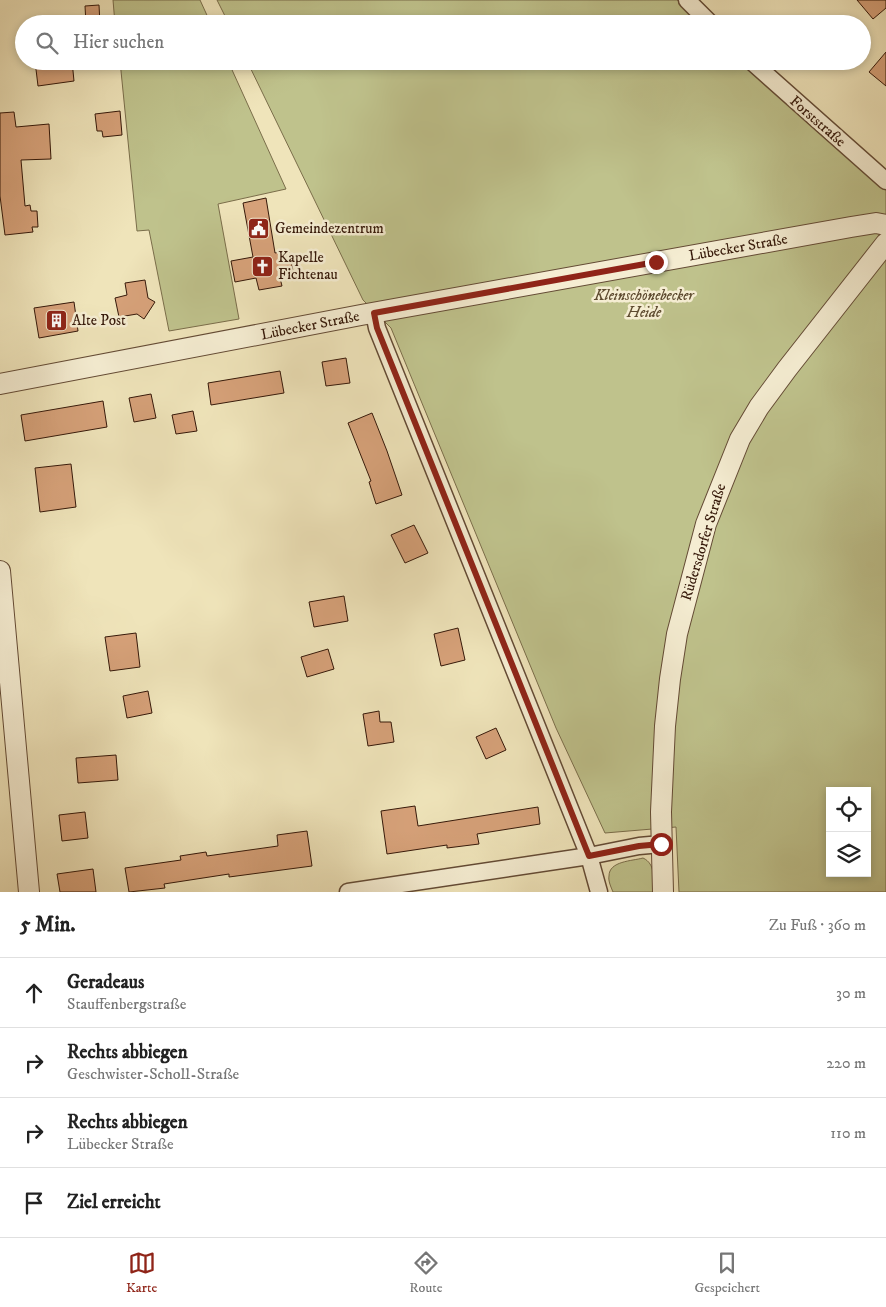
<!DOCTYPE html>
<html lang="de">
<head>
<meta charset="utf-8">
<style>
	:root { --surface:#fff; --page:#f2f2f2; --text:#222; --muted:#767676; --line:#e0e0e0; --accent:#8f2418 }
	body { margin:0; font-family:"IM FELL DW Pica",serif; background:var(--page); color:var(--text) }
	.controls { position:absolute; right:15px; bottom:15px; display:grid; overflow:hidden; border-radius:0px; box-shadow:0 2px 8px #0003 }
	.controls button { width:45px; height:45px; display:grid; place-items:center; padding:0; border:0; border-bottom:1px solid var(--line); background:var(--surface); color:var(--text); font:25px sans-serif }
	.stop { position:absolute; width:15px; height:15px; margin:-11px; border:4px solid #8f2418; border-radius:50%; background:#fff }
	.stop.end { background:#8f2418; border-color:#fff; box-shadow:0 1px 5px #0008 }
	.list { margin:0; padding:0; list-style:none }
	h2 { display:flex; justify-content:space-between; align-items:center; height:65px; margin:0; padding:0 20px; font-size:21px }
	h2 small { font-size:16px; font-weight:400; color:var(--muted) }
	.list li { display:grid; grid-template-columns:32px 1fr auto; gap:15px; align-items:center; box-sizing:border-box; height:70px; padding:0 20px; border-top:1px solid var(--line) }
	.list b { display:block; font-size:19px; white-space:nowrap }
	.list p { margin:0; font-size:16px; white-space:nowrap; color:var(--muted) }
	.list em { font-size:16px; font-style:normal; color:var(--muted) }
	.icon { flex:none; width:28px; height:28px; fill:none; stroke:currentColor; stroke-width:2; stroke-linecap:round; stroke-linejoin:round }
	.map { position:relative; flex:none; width:886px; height:892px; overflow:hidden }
	.search { position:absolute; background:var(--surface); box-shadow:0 2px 8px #0003; left:15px; right:15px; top:15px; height:55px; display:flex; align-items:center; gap:12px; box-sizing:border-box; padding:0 18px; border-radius:28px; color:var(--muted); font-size:19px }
	.sheet { height:345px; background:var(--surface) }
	nav { display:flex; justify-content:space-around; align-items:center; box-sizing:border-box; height:70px; border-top:1px solid var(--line); background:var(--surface); font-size:14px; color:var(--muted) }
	nav a { display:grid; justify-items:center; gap:2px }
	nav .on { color:var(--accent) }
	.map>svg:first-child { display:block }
	.green { fill:#bfc28c; stroke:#7a6d4a; fill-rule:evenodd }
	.building { fill:#d6a179; stroke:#351809 }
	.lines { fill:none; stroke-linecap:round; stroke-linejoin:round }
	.minor-casing { stroke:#644b35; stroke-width:19 }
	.tertiary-casing { stroke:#644b35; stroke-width:22 }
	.minor { stroke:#f5edd2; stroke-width:16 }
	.tertiary { stroke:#f5edd2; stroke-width:20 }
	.route { stroke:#8f2418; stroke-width:6 }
	.labels { text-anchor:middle; stroke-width:5; stroke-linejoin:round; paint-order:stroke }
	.street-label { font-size:15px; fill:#351809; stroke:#f5edd2 }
	.poi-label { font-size:15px; fill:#351809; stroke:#f5edd2; text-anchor:start }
	.park-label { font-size:15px; font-style:italic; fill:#5e4b30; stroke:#f5edd2 }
</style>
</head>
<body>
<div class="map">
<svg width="886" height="892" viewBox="0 0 886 892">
	<rect width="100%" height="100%" fill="#efe4ba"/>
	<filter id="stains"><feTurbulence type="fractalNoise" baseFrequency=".004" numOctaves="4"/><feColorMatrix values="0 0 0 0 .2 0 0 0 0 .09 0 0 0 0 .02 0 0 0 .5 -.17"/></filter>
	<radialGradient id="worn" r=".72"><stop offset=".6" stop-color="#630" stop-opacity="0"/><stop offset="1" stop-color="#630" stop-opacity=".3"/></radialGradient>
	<!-- green -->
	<g class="green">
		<path d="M 113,0 L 200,0 L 211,24 L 115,24 Z"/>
		<path d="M 217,0 L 677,0 L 704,24 L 229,24 Z"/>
		<path d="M 120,61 L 228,61 L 286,189 L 218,204 L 239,319 L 169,331 L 149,230 L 137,231 Z"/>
		<path d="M 247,61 L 746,61 L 886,185 L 886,892 L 679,892 L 676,827 L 605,833 L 556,728 L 391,328 L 363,300 ZM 830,791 L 867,791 L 867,873 L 830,873 Z"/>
		<path d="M 643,858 C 656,864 653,879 654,892 L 613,892 C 611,887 608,881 609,876 C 609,861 632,861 643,858 Z"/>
	</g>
	<!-- building -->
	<g class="building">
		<path d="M 857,0 L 886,0 L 886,8 L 873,19 Z"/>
		<path d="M 99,5 L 100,24 L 86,24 L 85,6 Z"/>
		<path d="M 886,52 L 886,86 L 869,72 Z"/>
		<path d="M 35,61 L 72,61 L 74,81 L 38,86 Z"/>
		<path d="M 120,111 L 122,135 L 103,137 L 102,131 L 97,131 L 95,114 Z"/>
		<path d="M 14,112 L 16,127 L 49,124 L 51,159 L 21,160 L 25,206 L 30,205 L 31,211 L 37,211 L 38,227 L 32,227 L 33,232 L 5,235 L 0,196 L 0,113 Z"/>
		<path d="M 266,198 L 275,253 L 289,250 L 293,271 L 279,274 L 282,286 L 259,290 L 256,278 L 235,282 L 231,261 L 253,257 L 243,203 Z"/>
		<path d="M 145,280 L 148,298 L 155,302 L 144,319 L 137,314 L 119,317 L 115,298 L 127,295 L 125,283 Z"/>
		<path d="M 74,302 L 78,331 L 39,338 L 34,308 Z"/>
		<path d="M 346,358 L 350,383 L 326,386 L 322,362 Z"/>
		<path d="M 280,371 L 284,393 L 211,405 L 208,383 Z"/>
		<path d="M 151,394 L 156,418 L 134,422 L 129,398 Z"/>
		<path d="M 103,401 L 107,427 L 25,441 L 21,415 Z"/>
		<path d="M 193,411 L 197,431 L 176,434 L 172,415 Z"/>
		<path d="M 372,413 L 387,451 L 402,495 L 376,504 L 369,482 L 371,481 L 348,423 Z"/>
		<path d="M 71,464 L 76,507 L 40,512 L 35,468 Z"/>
		<path d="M 414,525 L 428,553 L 405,563 L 391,535 Z"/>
		<path d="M 344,596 L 348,621 L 314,627 L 309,602 Z"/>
		<path d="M 458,628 L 465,660 L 441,666 L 434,634 Z"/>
		<path d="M 136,633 L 140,667 L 110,671 L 105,637 Z"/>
		<path d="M 328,649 L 334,669 L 307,677 L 301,657 Z"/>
		<path d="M 148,691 L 152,713 L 127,718 L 123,696 Z"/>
		<path d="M 379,711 L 380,722 L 391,722 L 394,742 L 368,746 L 363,714 Z"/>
		<path d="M 496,728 L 506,750 L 486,759 L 476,737 Z"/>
		<path d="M 116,755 L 118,780 L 78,783 L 76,758 Z"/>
		<path d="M 415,806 L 418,826 L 538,807 L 540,824 L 477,834 L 479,844 L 447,848 L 447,845 L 387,854 L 381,811 Z"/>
		<path d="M 85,812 L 88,838 L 62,841 L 59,815 Z"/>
		<path d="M 307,831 L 312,866 L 229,877 L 229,874 L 164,884 L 165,888 L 129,892 L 125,868 L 181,860 L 180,856 L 206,852 L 207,856 L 278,846 L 277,835 Z"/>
		<path d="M 93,869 L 96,892 L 60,892 L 57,874 Z"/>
	</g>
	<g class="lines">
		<defs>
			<g id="minor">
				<path d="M 687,0 L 711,24"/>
				<path d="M 751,61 L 886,181"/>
				<path d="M 374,313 L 377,328 L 589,856 L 599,892"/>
				<path d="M 348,892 L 589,856 L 639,846 L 661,844"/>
			</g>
			<g id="tertiary">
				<path d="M 0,384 L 361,315 L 851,227 L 876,223 L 886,225"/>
				<path d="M 0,571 L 29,892"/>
				<path d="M 663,892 L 661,812 L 665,726 L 670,679 L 677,634 L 706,524 L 740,439 L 759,407 L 787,369 L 886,243"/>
			</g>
		</defs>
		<!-- minor casing -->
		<use href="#minor" class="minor-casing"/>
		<!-- tertiary casing -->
		<use href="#tertiary" class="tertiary-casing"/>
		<!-- minor -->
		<use href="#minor" class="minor"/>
		<!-- tertiary -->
		<use href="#tertiary" class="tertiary"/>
	</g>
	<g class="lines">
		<!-- route -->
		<path class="route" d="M 656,262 L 374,313 L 377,328 L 589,856 L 639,846 L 661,844"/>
	</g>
	<!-- icons -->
	<defs>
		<symbol id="civic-square" viewBox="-11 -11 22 22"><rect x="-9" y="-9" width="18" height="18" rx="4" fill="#8f2418" stroke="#f5edd2"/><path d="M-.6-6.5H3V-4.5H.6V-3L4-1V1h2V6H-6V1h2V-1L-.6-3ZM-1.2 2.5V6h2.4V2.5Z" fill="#fff"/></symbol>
		<symbol id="church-square" viewBox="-11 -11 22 22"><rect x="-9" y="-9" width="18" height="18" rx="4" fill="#8f2418" stroke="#f5edd2"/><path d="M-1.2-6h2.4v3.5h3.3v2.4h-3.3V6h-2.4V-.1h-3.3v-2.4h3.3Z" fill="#fff"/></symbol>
		<symbol id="building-square" viewBox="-11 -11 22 22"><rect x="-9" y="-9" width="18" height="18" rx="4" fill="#8f2418" stroke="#f5edd2"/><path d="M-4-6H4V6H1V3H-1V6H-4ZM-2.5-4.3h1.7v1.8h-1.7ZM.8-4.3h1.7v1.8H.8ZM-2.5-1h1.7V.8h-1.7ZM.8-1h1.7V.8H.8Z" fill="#fff"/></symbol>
	</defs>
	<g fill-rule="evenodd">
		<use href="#civic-square" x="246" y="216" width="25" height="25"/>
		<use href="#church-square" x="250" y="254" width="25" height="25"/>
		<use href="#building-square" x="44" y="308" width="25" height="25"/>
	</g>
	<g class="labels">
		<!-- street labels -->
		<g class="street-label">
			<text transform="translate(818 121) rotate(41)" y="5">Forststraße</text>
			<text transform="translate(738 247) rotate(-10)" y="5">Lübecker Straße</text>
			<text transform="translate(310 325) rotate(-11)" y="5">Lübecker Straße</text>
			<text transform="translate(703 542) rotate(-73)" y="5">Rüdersdorfer Straße</text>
		</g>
		<!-- poi labels -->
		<g class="poi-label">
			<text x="275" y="233">Gemeindezentrum</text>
			<text x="278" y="262">Kapelle<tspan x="278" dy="17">Fichtenau</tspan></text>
			<text x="72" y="325">Alte Post</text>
		</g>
		<!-- park labels -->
		<g class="park-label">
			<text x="644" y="300">Kleinschönebecker<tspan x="644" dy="17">Heide</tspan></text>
		</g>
	</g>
	<rect width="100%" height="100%" filter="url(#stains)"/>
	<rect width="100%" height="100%" fill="url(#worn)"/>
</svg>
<div class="controls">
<button><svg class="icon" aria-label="locate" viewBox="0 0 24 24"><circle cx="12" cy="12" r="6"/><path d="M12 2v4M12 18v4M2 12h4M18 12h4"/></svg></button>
<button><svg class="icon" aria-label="layers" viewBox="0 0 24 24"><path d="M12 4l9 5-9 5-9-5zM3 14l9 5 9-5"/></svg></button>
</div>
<div class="stop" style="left:661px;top:844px"></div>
<div class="stop end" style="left:656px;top:262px"></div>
<div class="search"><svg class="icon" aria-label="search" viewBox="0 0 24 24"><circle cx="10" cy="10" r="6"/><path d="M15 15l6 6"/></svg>Hier suchen</div>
</div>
<section class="sheet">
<h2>5 Min.<small>Zu Fuß · 360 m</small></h2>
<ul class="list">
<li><svg class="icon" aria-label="ahead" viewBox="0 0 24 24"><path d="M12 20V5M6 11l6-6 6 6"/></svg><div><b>Geradeaus</b><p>Stauffenbergstraße</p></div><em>30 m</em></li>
<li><svg class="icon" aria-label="right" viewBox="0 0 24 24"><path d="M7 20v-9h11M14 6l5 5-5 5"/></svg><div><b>Rechts abbiegen</b><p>Geschwister-Scholl-Straße</p></div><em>220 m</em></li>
<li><svg class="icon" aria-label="right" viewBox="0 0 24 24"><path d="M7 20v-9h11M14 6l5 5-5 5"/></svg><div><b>Rechts abbiegen</b><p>Lübecker Straße</p></div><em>110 m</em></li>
<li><svg class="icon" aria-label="arrive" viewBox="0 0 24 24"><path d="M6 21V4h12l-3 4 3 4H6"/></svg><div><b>Ziel erreicht</b></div></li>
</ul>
</section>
<nav>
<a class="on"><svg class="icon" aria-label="map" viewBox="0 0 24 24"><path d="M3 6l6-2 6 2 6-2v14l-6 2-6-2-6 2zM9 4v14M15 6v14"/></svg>Karte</a>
<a><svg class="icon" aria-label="directions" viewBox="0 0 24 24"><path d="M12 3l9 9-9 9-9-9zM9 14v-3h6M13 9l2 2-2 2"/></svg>Route</a>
<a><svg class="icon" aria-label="saved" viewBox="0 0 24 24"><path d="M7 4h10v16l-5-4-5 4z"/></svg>Gespeichert</a>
</nav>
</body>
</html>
